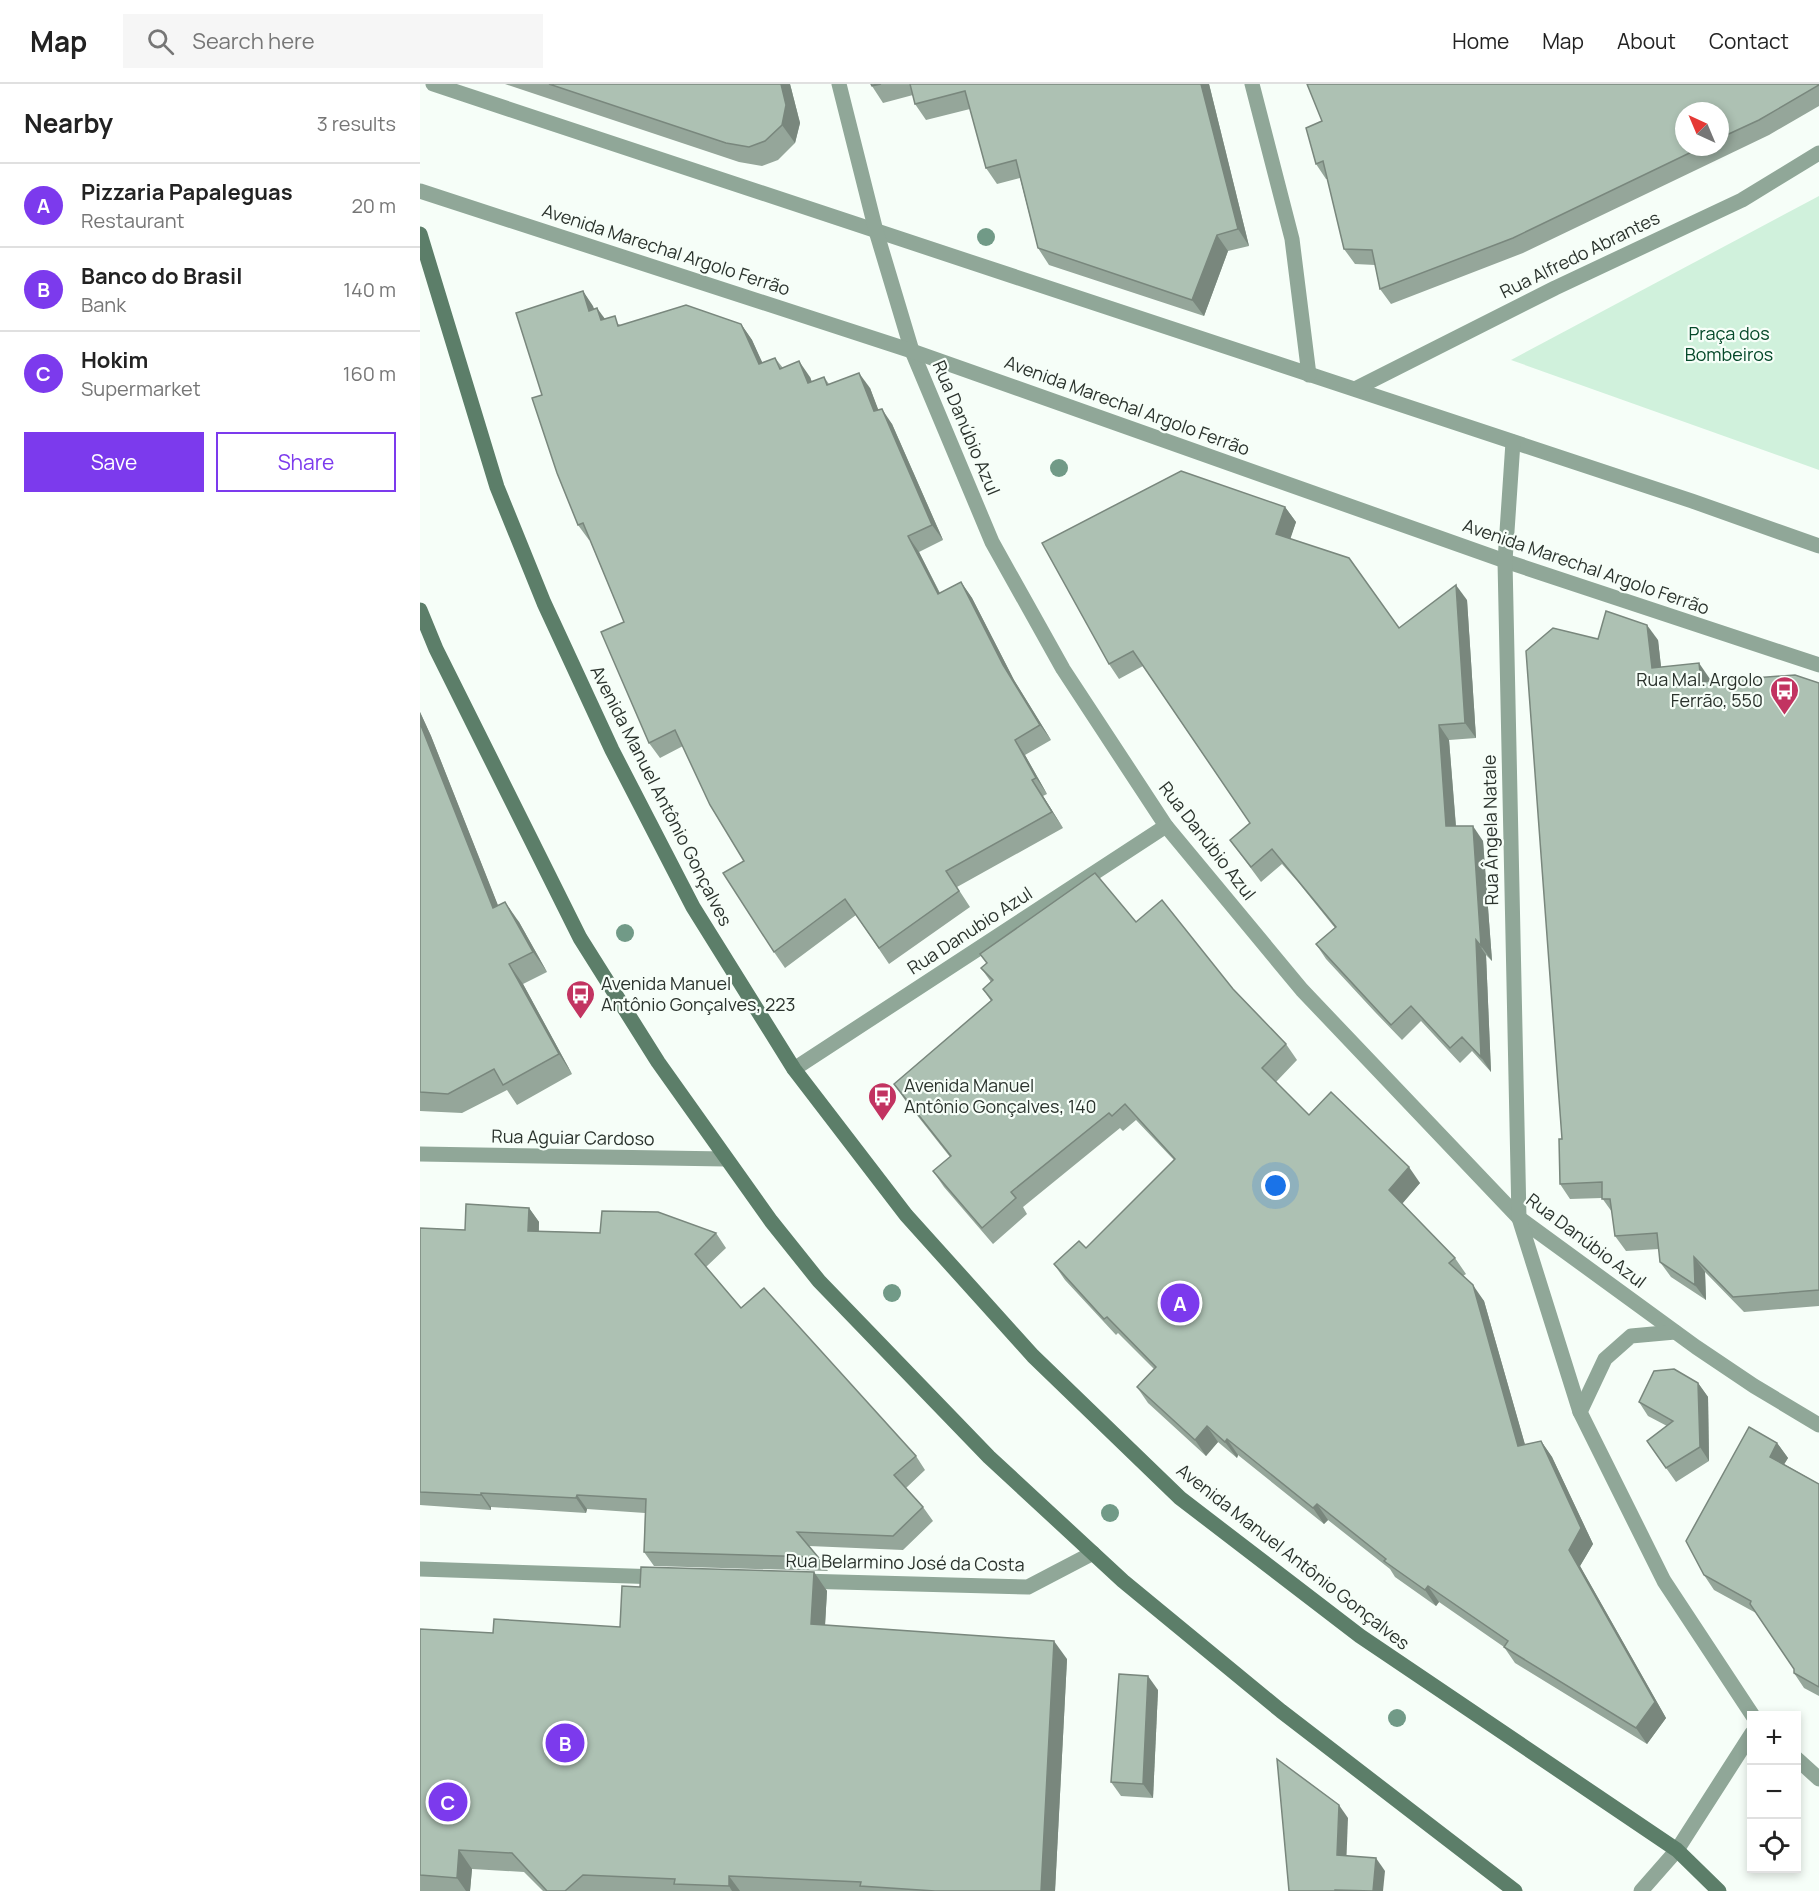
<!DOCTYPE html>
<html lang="en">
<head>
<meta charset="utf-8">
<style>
	:root { --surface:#fff; --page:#f6f6f6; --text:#222; --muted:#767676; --line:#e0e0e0; --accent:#7c3aed }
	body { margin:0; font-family:Manrope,sans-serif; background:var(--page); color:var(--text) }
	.controls { position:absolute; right:18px; bottom:18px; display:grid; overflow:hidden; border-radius:0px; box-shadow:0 3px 9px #0003 }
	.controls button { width:54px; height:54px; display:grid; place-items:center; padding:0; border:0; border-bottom:2px solid var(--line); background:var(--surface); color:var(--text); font:30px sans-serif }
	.compass { position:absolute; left:1255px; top:18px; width:54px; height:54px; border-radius:50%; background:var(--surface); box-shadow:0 3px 9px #0003; rotate:316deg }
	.you { position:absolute; left:856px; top:1102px; width:21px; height:21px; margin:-15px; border:4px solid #fff; border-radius:50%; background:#1a73e8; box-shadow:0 0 0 9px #1a73e833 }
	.badge { display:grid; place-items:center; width:39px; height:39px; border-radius:50%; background:var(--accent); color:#fff; font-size:20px; font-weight:700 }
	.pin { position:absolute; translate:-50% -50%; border:3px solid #fff; box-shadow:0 2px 6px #0006 }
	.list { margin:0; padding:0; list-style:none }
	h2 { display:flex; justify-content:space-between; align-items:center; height:78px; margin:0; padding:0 24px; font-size:26px }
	h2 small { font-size:20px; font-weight:400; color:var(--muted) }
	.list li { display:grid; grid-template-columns:39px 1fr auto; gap:18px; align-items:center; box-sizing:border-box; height:84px; padding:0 24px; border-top:2px solid var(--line) }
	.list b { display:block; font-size:22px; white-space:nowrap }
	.list p { margin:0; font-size:20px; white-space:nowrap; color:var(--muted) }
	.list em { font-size:20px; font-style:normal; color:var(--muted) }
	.actions { display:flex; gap:12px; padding:18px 24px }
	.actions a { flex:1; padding:14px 0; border:2px solid var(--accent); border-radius:0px; text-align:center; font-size:21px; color:var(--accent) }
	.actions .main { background:var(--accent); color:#fff }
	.icon { flex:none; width:33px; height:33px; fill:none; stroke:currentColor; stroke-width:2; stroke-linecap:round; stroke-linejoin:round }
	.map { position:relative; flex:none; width:1399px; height:1807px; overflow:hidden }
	header { display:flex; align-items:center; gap:36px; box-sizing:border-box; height:84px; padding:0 30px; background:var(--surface); border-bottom:2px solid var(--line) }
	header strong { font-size:28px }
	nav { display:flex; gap:33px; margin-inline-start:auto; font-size:21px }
	.search { width:420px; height:54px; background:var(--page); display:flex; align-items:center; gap:15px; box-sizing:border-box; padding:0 21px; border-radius:0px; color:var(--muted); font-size:22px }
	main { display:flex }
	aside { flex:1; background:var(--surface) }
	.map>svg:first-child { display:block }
	.green { fill:#d0f1dc }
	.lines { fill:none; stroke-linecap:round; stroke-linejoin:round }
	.street { stroke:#90a798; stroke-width:15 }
	.secondary { stroke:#5c7e69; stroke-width:15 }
	.tree { fill:#719a87 }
	.wall { fill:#95a69a; fill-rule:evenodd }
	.shaded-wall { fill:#79877d }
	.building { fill:#adc1b3; stroke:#79877d; stroke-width:1.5 }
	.labels { text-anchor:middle; stroke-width:4.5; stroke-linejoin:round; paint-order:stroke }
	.street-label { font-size:18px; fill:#2b332d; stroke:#f6fef8 }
	.park-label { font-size:18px; fill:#05492a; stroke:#f6fef8 }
	.poi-label { font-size:18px; fill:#2b332d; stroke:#f6fef8; text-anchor:start }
</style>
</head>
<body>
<header>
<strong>Map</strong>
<div class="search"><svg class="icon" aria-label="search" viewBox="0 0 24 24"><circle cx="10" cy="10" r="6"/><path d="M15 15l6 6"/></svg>Search here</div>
<nav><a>Home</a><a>Map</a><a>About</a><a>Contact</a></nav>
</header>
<main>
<aside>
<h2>Nearby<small>3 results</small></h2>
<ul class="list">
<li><span class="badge">A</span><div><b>Pizzaria Papaleguas</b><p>Restaurant</p></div><em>20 m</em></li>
<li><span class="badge">B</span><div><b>Banco do Brasil</b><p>Bank</p></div><em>140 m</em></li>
<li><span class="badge">C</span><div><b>Hokim</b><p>Supermarket</p></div><em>160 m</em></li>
</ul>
<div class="actions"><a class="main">Save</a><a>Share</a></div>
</aside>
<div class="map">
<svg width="1399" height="1807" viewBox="0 0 1399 1807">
	<rect width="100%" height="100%" fill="#f6fef8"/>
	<!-- green -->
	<path class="green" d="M 1399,112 L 1399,386 L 1091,276 Z"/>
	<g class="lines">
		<!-- street -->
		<g class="street">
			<path d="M 13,0 L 1272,417 L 1399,462"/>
			<path d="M 419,0 L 456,147 L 492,267 L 572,458 L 643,585 L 746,742 L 882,906 L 1099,1134 L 1276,1263 L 1334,1302 L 1399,1341"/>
			<path d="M 832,0 L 872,155 L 889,291"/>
			<path d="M 0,107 L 492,267 L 1085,477 L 1399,581"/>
			<path d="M 935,305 L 1135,204 L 1322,116 L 1399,69"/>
			<path d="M 1093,358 L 1085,477 L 1099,1134 L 1160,1328 L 1244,1497 L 1333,1632"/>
			<path d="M 374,985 L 746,742"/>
			<path d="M 0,1070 L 306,1075"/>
			<path d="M 1160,1328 L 1185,1275 L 1211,1252 L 1255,1248"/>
			<path d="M 0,1485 L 240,1493"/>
			<path d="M 381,1497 L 608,1503 L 673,1469"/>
			<path d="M 1376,1674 L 1399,1695"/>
			<path d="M 1221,1807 L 1257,1766 L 1332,1649"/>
		</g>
		<!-- secondary -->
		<g class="secondary">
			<path d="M 0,150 L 77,403 L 124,519 L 192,666 L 273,823 L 374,985 L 486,1131 L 613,1272 L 760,1414 L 940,1552 L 1257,1766 L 1299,1807"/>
			<path d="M 0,526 L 16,565 L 160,854 L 238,978 L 351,1137 L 399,1197 L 569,1373 L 703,1497 L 861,1627 L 1095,1807"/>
		</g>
	</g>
	<!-- trees -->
	<g class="tree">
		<circle cx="566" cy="153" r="9"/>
		<circle cx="639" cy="384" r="9"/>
		<circle cx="205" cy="849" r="9"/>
		<circle cx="472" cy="1209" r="9"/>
		<circle cx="690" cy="1429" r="9"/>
		<circle cx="977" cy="1634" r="9"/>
	</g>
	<!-- wall -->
	<g class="wall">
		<path d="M 85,0 L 370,0 L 380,39 L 375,59 L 358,76 L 342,82 L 319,78 Z"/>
		<path d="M 451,0 L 789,0 L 829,162 L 808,167 L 784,232 L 629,181 L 618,164 L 600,94 L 577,100 L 566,84 L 550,25 L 506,36 L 495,20 L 493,11 L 463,19 L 452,2 Z"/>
		<path d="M 1399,0 L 1399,22 L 1349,51 L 1103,169 L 971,220 L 960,205 L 955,181 L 935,180 L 924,165 L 908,95 L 906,95 L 896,80 L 902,37 ZM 1300,27 L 1300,63 L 1264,63 Z"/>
		<path d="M 163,207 L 174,225 L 185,235 L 201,241 L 321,240 L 332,256 L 342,279 L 355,274 L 363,284 L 390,293 L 392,298 L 404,293 L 409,300 L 450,304 L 458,326 L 472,340 L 523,456 L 499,468 L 520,509 L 541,498 L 552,514 L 594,596 L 631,656 L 605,671 L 627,710 L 623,712 L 643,744 L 537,803 L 550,823 L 469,880 L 436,831 L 365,884 L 354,868 L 324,777 L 263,662 L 240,674 L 229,659 L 204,538 L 170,456 L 169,456 L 158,441 L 122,311 Z"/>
		<path d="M 865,423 L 876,438 L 870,454 L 979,544 L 1047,516 L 1056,654 L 1029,656 L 1036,742 L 1063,757 L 1072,877 L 1066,871 L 1071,988 L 1052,967 L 1040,979 L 1001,937 L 982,956 L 955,928 L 906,875 L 896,860 L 915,844 L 878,798 L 862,780 L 841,798 L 810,756 L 830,739 L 723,582 L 699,595 L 689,580 Z"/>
		<path d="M 1178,555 L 1238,556 L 1241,583 L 1290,595 L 1290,598 L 1399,599 L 1399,1222 L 1324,1228 L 1285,1188 L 1286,1216 L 1251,1193 L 1240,1178 L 1239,1165 L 1206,1167 L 1195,1152 L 1192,1128 L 1182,1114 L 1150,1115 L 1140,1100 L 1142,1055 Z"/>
		<path d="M 0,628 L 11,652 L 78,822 L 99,838 L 127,888 L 103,900 L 152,990 L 97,1021 L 87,1006 L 42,1029 L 0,1027 Z"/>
		<path d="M 716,838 L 813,905 L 866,960 L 877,976 L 856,998 L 889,1031 L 1000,1099 L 982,1120 L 1035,1174 L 1046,1190 L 1043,1192 L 1064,1217 L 1105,1361 L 1121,1357 L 1132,1373 L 1173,1460 L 1160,1482 L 1246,1634 L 1227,1660 L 1095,1579 L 1084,1563 L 1019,1518 L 1016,1522 L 975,1493 L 970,1485 L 908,1436 L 904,1440 L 818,1371 L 817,1374 L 798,1358 L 786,1372 L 728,1319 L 717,1303 L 734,1285 L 698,1249 L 696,1251 L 645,1196 L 634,1180 L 666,1164 L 754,1076 L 716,1036 L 703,1047 L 700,1044 L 603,1123 L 607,1130 L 573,1160 L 524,1103 L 513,1087 L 530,1073 L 485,1016 L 474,1000 L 571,917 L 563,905 L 571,898 L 561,884 L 567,879 L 560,870 Z"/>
		<path d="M 109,1124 L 119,1138 L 119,1147 L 180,1149 L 296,1149 L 306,1164 L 286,1183 L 321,1224 L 496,1372 L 505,1386 L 486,1404 L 503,1423 L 513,1437 L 483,1466 L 389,1462 L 398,1473 L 408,1487 L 234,1482 L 224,1468 L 225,1429 L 167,1425 L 166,1429 L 71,1423 L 71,1426 L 0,1421 L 0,1144 L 45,1146 Z"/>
		<path d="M 1278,1299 L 1288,1313 L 1289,1377 L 1256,1398 L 1227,1357 L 1247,1342 L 1228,1332 L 1219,1318 Z"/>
		<path d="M 1357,1359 L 1368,1374 L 1364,1380 L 1399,1400 L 1399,1612 L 1384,1604 L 1374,1589 L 1374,1585 L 1336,1529 L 1294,1506 L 1284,1491 Z"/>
		<path d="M 394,1488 L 407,1507 L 405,1541 L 647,1575 L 635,1807 L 123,1807 L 104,1788 L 52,1785 L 50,1807 L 0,1807 L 0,1545 L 73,1549 L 200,1543 L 220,1503 Z"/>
		<path d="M 738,1606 L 733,1714 L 701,1712 L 691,1698 Z"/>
	</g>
	<!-- shaded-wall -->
	<g class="shaded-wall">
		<path d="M 361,0 L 370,0 L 380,39 L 375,59 L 362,41 Z"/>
		<path d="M 781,0 L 789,0 L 829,162 L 818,145 Z"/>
		<path d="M 797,151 L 808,167 L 784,232 L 772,216 Z"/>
		<path d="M 163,207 L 173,222 L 180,242 L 169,227 Z"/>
		<path d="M 177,224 L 188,239 L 181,236 Z"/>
		<path d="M 321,240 L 332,256 L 350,295 L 339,280 Z"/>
		<path d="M 379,277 L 390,293 L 398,315 L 388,299 Z"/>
		<path d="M 439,289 L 450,304 L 465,343 L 454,327 Z"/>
		<path d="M 462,325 L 472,340 L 523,456 L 512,441 Z"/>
		<path d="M 865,423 L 876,438 L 867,465 L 856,450 Z"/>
		<path d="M 488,452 L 499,468 L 528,526 L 518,510 Z"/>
		<path d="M 541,498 L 552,514 L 594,596 L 631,656 L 620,641 L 583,581 Z"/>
		<path d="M 1036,501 L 1047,516 L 1056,654 L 1045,639 Z"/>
		<path d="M 1227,541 L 1238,556 L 1243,600 L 1232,584 Z"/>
		<path d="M 1279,579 L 1290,595 L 1292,614 L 1281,598 Z"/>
		<path d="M 0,628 L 11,652 L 87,844 L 73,824 L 0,639 Z"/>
		<path d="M 1019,641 L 1029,656 L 1037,757 L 1026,742 Z"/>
		<path d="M 595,656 L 605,671 L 627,710 L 616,694 Z"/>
		<path d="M 612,696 L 623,712 L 643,744 L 632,728 Z"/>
		<path d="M 1053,742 L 1063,757 L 1072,877 L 1061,862 Z"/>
		<path d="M 85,818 L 99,838 L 127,888 L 113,868 Z"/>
		<path d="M 1056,856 L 1066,871 L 1071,988 L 1061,973 Z"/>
		<path d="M 89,880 L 103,900 L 152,990 L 139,970 Z"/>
		<path d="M 989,1083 L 1000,1099 L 980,1122 L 969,1106 Z"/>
		<path d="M 109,1124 L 119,1138 L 118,1161 L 108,1147 Z"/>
		<path d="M 1274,1173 L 1285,1188 L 1286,1216 L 1275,1201 Z"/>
		<path d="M 1053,1201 L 1064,1217 L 1110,1378 L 1098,1362 Z"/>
		<path d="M 1278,1299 L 1288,1313 L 1289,1377 L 1280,1363 Z"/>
		<path d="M 787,1342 L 798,1358 L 786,1372 L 775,1356 Z"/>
		<path d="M 807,1355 L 818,1371 L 817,1374 L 805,1358 Z"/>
		<path d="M 1121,1357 L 1132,1373 L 1173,1460 L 1160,1482 L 1246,1634 L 1227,1660 L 1216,1644 L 1149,1466 Z"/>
		<path d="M 1357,1359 L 1368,1374 L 1360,1387 L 1350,1373 Z"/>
		<path d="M 61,1409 L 71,1423 L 71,1426 L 61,1411 Z"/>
		<path d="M 157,1411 L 167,1425 L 166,1429 L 156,1414 Z"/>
		<path d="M 897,1420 L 908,1436 L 904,1440 L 893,1424 Z"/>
		<path d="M 394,1488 L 407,1507 L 404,1559 L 391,1540 Z"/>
		<path d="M 1008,1502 L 1019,1518 L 1016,1522 L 1005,1506 Z"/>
		<path d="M 634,1557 L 647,1575 L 635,1807 L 621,1807 Z"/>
		<path d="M 728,1592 L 738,1606 L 733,1714 L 723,1700 Z"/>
		<path d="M 919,1721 L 928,1734 L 926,1785 L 917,1771 Z"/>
		<path d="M 39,1766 L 52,1785 L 50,1807 L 46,1807 L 37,1794 Z"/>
		<path d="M 956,1774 L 965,1787 L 963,1807 L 953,1807 Z"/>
		<path d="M 309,1792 L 320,1807 L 312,1807 L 309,1802 Z"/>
	</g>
	<!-- building -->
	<g class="building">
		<path d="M 129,0 L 361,0 L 366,21 L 362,41 L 345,57 L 329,63 L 306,59 Z"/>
		<path d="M 451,0 L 461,0 L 452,2 Z"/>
		<path d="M 490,0 L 781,0 L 818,145 L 797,151 L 772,216 L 618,164 L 596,76 L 566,84 L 545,7 L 495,20 Z"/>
		<path d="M 887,0 L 1399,0 L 1399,1 L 1339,36 L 1300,54 L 1300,27 L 1264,27 L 1264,63 L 1282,63 L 1093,154 L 960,205 L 952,166 L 924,165 L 903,77 L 896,80 L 886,44 L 902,37 Z"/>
		<path d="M 163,207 L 169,227 L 177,224 L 181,236 L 195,232 L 198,242 L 266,221 L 321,240 L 339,280 L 355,274 L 360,285 L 379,277 L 388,299 L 404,293 L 407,301 L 439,289 L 454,327 L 462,325 L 512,441 L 488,452 L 518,510 L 541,498 L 583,581 L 620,641 L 595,656 L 616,694 L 612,696 L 632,728 L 526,787 L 539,807 L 459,864 L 425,815 L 354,868 L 303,789 L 324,777 L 290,721 L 255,646 L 229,659 L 181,548 L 204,538 L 163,439 L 158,441 L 137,389 L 112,314 L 122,311 L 96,229 Z"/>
		<path d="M 761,387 L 865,423 L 856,450 L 929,474 L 979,544 L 1036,501 L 1045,639 L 1019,641 L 1026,742 L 1053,742 L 1061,862 L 1056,856 L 1061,973 L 1042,953 L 1030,964 L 991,922 L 971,941 L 896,860 L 916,843 L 852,765 L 831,783 L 810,756 L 830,739 L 713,567 L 689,580 L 622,459 Z"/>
		<path d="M 1186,527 L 1227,541 L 1232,584 L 1279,579 L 1281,598 L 1375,591 L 1399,599 L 1399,1206 L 1313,1213 L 1274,1173 L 1275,1201 L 1240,1178 L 1237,1149 L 1195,1152 L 1190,1115 L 1182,1115 L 1182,1098 L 1140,1100 L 1139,1055 L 1142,1055 L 1106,567 L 1133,544 L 1178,555 Z"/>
		<path d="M 0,639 L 73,824 L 85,818 L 113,868 L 89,880 L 139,970 L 83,1001 L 74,985 L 28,1010 L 0,1008 Z"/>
		<path d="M 675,789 L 716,838 L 742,816 L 813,905 L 866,960 L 842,984 L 889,1031 L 911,1008 L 989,1083 L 969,1106 L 1035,1174 L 1029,1179 L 1053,1201 L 1098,1362 L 1121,1357 L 1161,1444 L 1149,1466 L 1235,1618 L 1216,1644 L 1084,1563 L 1088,1557 L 1008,1502 L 1005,1506 L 964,1477 L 966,1475 L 897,1420 L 893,1424 L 807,1355 L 805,1358 L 787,1342 L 775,1356 L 717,1303 L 736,1283 L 687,1233 L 684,1235 L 634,1180 L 659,1157 L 666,1164 L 755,1075 L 705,1020 L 692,1032 L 689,1029 L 591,1108 L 596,1114 L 562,1144 L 513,1087 L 531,1072 L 474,1000 L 572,916 L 563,905 L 573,896 L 561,884 L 567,879 L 560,870 Z"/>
		<path d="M 46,1120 L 109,1124 L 108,1147 L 180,1149 L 182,1127 L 238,1128 L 296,1149 L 275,1170 L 321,1224 L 344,1204 L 496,1372 L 474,1391 L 503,1423 L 473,1452 L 377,1448 L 398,1473 L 224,1468 L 226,1415 L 157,1411 L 156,1414 L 61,1409 L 61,1411 L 0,1408 L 0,1144 L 45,1146 Z"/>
		<path d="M 1254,1285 L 1278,1299 L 1280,1363 L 1246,1384 L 1227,1357 L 1253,1337 L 1219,1318 L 1234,1287 Z"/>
		<path d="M 1329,1343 L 1357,1359 L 1350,1373 L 1399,1400 L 1399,1603 L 1374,1589 L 1374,1585 L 1330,1520 L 1331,1517 L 1284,1491 L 1266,1457 Z"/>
		<path d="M 221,1483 L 394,1488 L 391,1540 L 634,1557 L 621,1807 L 515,1807 L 440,1802 L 441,1798 L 309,1792 L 309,1802 L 254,1800 L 255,1795 L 163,1791 L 145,1807 L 127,1807 L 92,1769 L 39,1766 L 37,1794 L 0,1791 L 0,1545 L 73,1549 L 74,1535 L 200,1543 L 202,1502 L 220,1503 Z"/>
		<path d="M 699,1590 L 728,1592 L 723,1700 L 691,1698 Z"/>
		<path d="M 857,1675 L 919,1721 L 917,1771 L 956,1774 L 953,1807 L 915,1806 L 915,1807 L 869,1807 Z"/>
	</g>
	<!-- icons -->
	<defs>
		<symbol id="bus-pin" viewBox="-11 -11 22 30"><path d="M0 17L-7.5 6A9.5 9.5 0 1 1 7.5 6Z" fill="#c23461" stroke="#f6fef8"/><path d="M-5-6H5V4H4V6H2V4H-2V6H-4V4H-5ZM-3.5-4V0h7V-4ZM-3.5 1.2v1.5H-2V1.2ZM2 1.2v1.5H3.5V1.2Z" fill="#fff"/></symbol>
	</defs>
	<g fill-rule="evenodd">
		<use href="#bus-pin" x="1348" y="590" width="33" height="45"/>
		<use href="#bus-pin" x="144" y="894" width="33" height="45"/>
		<use href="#bus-pin" x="446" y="996" width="33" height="45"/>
	</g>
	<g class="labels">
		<!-- street labels -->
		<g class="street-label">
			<text transform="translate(246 166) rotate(18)" y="6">Avenida Marechal Argolo Ferrão</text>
			<text transform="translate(1160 171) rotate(-26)" y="6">Rua Alfredo Abrantes</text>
			<text transform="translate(707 322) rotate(20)" y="6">Avenida Marechal Argolo Ferrão</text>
			<text transform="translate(546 344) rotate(67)" y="6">Rua Danúbio Azul</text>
			<text transform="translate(1166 483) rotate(19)" y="6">Avenida Marechal Argolo Ferrão</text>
			<text transform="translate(241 712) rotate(63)" y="6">Avenida Manuel Antônio Gonçalves</text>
			<text transform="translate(1071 746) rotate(-91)" y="6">Rua Ângela Natale</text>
			<text transform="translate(787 757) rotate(52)" y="6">Rua Danúbio Azul</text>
			<text transform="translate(550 847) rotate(-33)" y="6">Rua Danubio Azul</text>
			<text transform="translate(153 1054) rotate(1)" y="6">Rua Aguiar Cardoso</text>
			<text transform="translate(1166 1157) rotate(37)" y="6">Rua Danúbio Azul</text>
			<text transform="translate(873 1473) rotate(38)" y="6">Avenida Manuel Antônio Gonçalves</text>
			<text transform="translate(485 1479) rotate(1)" y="6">Rua Belarmino José da Costa</text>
		</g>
		<!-- park labels -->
		<g class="park-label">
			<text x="1309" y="256">Praça dos<tspan x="1309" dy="21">Bombeiros</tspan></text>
		</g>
		<!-- poi labels -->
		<g class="poi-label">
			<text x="1343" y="602" text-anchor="end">Rua Mal. Argolo<tspan x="1343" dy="21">Ferrão, 550</tspan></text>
			<text x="181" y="906">Avenida Manuel<tspan x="181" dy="21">Antônio Gonçalves, 223</tspan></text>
			<text x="484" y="1008">Avenida Manuel<tspan x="484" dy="21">Antônio Gonçalves, 140</tspan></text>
		</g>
	</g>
</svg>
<div class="controls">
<button>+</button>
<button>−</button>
<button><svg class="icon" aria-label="locate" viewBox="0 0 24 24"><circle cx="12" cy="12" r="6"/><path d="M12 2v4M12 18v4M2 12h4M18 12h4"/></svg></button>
</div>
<svg class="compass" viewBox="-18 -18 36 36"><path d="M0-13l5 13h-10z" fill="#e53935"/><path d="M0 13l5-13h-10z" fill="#767676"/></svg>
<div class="you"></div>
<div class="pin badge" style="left:760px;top:1219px">A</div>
<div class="pin badge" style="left:145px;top:1659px">B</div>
<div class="pin badge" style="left:28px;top:1718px">C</div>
</div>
</main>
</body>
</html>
